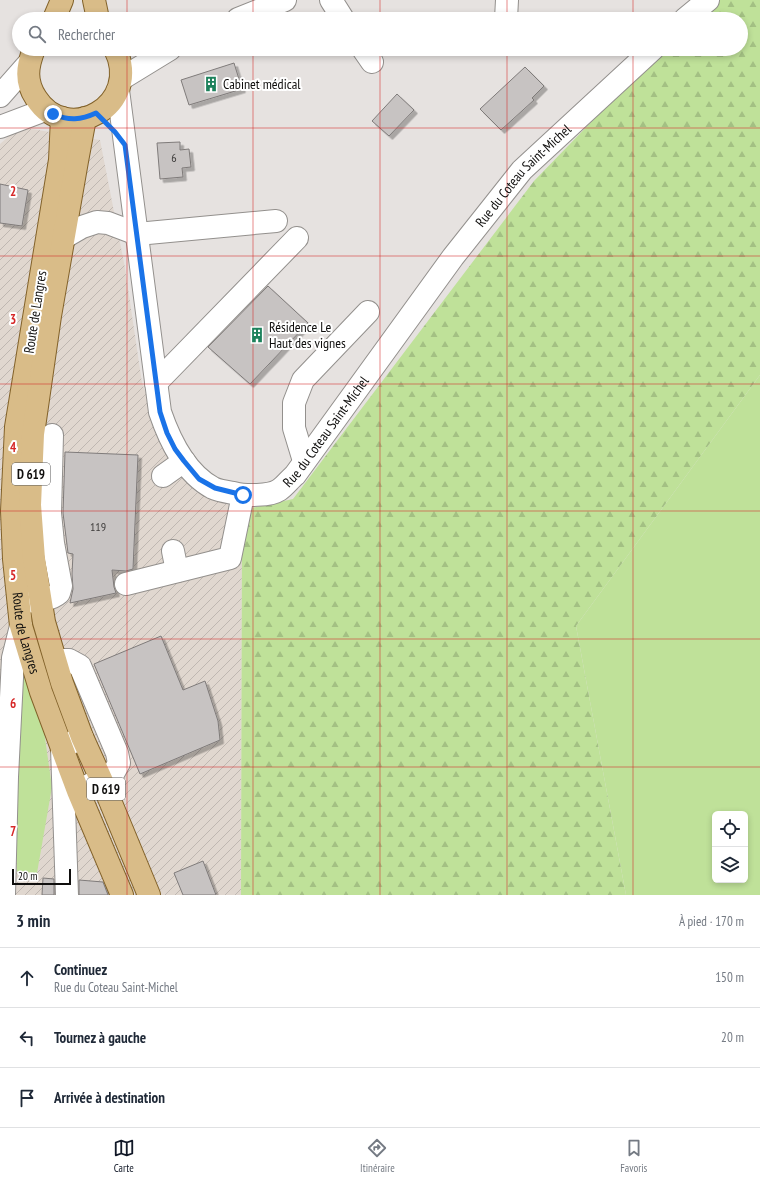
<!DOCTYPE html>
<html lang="fr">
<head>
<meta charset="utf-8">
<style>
	:root { --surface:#fff; --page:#f2f2f3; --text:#1f2937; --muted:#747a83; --line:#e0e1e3; --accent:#111827 }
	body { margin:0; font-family:"PT Sans Narrow",sans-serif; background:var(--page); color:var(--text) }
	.controls { position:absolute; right:12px; bottom:12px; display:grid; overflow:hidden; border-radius:6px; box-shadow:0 2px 6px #0003 }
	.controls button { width:36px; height:36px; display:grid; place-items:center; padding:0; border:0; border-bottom:1px solid var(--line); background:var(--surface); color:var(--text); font:20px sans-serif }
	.scale { position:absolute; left:12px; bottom:10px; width:59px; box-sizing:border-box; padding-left:4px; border:2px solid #0f0e0d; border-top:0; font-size:11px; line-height:14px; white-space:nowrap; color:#0f0e0d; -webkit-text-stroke:3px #fff; paint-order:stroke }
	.stop { position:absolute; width:12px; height:12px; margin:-9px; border:3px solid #1a73e8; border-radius:50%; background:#fff }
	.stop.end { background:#1a73e8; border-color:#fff; box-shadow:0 1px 4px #0008 }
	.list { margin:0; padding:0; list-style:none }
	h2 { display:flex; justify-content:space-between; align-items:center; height:52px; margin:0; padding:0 16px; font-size:17px }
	h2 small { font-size:13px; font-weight:400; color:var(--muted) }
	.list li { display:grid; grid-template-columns:26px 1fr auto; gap:12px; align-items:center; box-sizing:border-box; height:60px; padding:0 16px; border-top:1px solid var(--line) }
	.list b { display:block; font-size:15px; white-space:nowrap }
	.list p { margin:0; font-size:13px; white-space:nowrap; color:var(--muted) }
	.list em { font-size:13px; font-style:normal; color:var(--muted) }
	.icon { flex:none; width:22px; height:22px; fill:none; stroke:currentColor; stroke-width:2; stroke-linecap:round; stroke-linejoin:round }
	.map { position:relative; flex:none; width:760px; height:895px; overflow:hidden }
	.search { position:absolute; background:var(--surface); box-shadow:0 2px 6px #0003; left:12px; right:12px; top:12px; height:44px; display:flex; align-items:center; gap:10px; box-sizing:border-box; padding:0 14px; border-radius:22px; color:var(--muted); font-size:15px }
	.sheet { height:232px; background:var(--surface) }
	nav { display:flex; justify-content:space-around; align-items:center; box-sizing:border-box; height:56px; border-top:1px solid var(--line); background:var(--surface); font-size:11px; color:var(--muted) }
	nav a { display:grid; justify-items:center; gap:2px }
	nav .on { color:var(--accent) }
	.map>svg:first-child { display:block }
	.industrial { fill:url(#industrial-furrows) }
	.green { fill:#bfe199; fill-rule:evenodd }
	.forest { fill:url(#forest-firs) }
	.building { fill:#c7c3c2; stroke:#7f7b7a; filter:url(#shadow) }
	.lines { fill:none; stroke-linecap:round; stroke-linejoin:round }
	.minor-casing { stroke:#93908d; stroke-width:24 }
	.major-casing { stroke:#82622a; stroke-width:24 }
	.minor { stroke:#fff; stroke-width:22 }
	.major { stroke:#d9bc88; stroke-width:22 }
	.route { stroke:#1a73e8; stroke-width:5 }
	.grid { fill:none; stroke:#d62828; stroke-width:1; stroke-opacity:0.55 }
	.labels { text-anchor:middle; stroke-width:4; stroke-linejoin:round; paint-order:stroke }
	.number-label { font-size:12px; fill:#3d3b3a }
	.shield { fill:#fff; stroke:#575656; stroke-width:1 }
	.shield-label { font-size:13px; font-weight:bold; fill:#0f0e0d }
	.poi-label { font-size:14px; fill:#0f0e0d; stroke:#fff; text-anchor:start }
	.street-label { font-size:14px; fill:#0f0e0d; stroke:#fff }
	.grid-label { font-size:13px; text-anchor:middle; font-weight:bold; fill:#d62828; stroke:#fff; stroke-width:4; stroke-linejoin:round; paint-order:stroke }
</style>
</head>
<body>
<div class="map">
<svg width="760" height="895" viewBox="0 0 760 895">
	<defs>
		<pattern id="industrial-furrows" width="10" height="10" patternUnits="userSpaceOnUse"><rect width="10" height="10" fill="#e0d7cf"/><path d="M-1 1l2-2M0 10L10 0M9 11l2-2" fill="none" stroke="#bfb7b1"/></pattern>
		<pattern id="forest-firs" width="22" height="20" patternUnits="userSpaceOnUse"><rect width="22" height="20" fill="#bfe199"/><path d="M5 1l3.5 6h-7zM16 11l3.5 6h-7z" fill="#a3c083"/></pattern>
		<filter id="shadow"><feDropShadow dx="3.5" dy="3.5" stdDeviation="0" flood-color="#0004"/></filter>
	</defs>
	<rect width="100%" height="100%" fill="#e6e2e0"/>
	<!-- industrial -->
	<path class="industrial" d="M 19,127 L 100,140 L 125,268 L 142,383 L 172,462 L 196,492 L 242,510 L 241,895 L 0,895 L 0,144 Z"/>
	<!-- green -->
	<g class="green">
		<path d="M 760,375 L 760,895 L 626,895 L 576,626 ZM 715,814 L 745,814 L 745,880 L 715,880 Z"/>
		<path d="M 18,673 L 27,673 L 43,724 L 52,787 L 37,873 L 17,872 L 13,751 Z"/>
	</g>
	<!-- forest -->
	<path class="forest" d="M 709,0 L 760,0 L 760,375 L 576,626 L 626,895 L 241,895 L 242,510 L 293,499 L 534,181 L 662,49 L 741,49 L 741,19 L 691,19 Z"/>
	<!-- building -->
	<g class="building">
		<path d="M 234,63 L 242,89 L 189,105 L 181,80 Z"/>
		<path d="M 525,67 L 544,86 L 532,98 L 534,100 L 501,130 L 480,109 Z"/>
		<path d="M 397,94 L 414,110 L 389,136 L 372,121 Z"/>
		<path d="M 180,142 L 180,150 L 189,149 L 191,167 L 182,168 L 183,177 L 160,179 L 157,143 Z"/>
		<path d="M 0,184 L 28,190 L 22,226 L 0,223 Z"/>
		<path d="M 268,286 L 308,323 L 250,384 L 208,347 Z"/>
		<path d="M 65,452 L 138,455 L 133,569 L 126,571 L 112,570 L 114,587 L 116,593 L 70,603 L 73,589 L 72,574 L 73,554 L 68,553 L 63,513 Z"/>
		<path d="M 161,636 L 183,690 L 205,681 L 218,721 L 220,740 L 140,774 L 94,664 Z"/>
		<path d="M 203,861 L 216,895 L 183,895 L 174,873 Z"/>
		<path d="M 43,878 L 54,879 L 54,895 L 42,895 Z"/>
		<path d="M 79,880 L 103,882 L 108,895 L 79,895 Z"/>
	</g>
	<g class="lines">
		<defs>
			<g id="minor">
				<path d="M 331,0 L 343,19"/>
				<path d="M 238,19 L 285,0"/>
				<path d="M 506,19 L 507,0"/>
				<path d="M 685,19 L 708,0"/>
				<path d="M 363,49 L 372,62"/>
				<path d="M 121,79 L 170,49"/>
				<path id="s1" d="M 118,90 L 160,412 C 170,441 185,473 213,488 C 219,491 228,492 234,493 C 245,496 270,496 279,490 C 285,486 290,479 295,475 L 453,257 L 522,170 L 653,49"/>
				<path d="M 0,96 L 29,63"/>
				<path d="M 0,127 L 45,110"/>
				<path d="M 63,238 L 82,227 L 97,222 L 108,223 L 137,234 L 276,221"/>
				<path d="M 156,383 L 297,238"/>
				<path d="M 304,461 L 294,428 L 294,403 L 303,380 L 368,312"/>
				<path d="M 163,476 L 184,461"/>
				<path d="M 173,551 L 177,571"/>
				<path d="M 126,584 L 230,558 L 243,495"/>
				<path d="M 22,602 C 34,601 50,601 59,593 L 61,586 L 53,543 L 50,513 L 52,435"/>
				<path d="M 56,660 L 69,660 L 80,666 L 117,753 L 119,763 L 114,772 L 78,791"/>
				<path d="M 4,895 L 7,777 L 13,658 L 21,626"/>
				<path d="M 67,895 L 62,748 L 82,737"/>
			</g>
			<g id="major">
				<path d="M 94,0 L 98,19"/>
				<path d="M 54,19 L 62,0"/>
				<path d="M 34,49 C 27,67 25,81 36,98 C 67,147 143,105 115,49"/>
				<path id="s2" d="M 62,118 L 60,160 L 16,427 L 12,511 L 14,559 L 21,626 L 41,692 L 78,791 L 122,895"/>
				<path d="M 85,118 L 77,161 L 50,316 L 33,434 L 30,505 L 34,559 L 44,622 L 62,683 L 82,737 L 101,779 L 149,895"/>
			</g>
		</defs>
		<!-- minor casing -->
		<use href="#minor" class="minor-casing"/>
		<!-- major casing -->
		<use href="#major" class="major-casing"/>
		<!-- minor -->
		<use href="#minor" class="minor"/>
		<!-- major -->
		<use href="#major" class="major"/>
	</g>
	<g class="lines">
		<!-- route -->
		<path class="route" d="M 53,114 C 69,121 81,120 96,113 L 115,132 L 125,145 L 160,412 L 167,433 L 175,449 L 184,461 L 199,479 L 215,488 L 243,495"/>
	</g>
	<!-- grid -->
	<path class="grid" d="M 127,0 L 127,19M 253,0 L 253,19M 380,0 L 380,19M 507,0 L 507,19M 633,0 L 633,19M 127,49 L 127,895M 253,49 L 253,895M 380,49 L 380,895M 507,49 L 507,895M 633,49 L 633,895M 0,128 L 760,128M 0,256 L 760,256M 0,384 L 760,384M 0,511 L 760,511M 0,639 L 760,639M 0,767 L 760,767"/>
	<!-- icons -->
	<defs>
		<symbol id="building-bare" viewBox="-9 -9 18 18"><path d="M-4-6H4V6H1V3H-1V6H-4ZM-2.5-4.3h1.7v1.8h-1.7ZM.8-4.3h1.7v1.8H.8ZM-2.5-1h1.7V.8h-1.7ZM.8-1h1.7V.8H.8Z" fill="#1c815b" stroke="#fff" stroke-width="2.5" paint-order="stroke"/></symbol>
	</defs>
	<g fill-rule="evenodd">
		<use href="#building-bare" x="200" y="73" width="22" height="22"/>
		<use href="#building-bare" x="246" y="324" width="22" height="22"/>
	</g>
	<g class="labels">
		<!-- number labels -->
		<g class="number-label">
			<text x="174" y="162">6</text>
			<text x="98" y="531">119</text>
		</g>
		<!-- shield labels -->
		<g class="shield">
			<rect x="12" y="463" width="38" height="22" rx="3"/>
			<rect x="87" y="778" width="38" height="22" rx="3"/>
		</g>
		<g class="shield-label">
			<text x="31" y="479">D 619</text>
			<text x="106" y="794">D 619</text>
		</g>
		<!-- poi labels -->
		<g class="poi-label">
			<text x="223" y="89">Cabinet médical</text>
			<text x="269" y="332">Résidence Le<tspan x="269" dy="16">Haut des vignes</tspan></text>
		</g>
		<!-- street labels -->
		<g class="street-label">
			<text dy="5" stroke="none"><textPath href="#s1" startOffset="886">Rue du Coteau Saint-Michel</textPath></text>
			<text transform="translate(35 312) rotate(-81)" y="5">Route de Langres</text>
			<text dy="5" stroke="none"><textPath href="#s1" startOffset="562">Rue du Coteau Saint-Michel</textPath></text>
			<text dy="5" stroke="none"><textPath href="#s2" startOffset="520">Route de Langres</textPath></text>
		</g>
	</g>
	<g class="grid-label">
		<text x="13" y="196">2</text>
		<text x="13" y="324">3</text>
		<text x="13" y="452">4</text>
		<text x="13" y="580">5</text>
		<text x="13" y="708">6</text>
		<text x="13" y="836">7</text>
	</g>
</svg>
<div class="controls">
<button><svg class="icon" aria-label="locate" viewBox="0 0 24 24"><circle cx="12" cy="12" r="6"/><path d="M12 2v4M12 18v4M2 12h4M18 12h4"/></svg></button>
<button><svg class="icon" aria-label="layers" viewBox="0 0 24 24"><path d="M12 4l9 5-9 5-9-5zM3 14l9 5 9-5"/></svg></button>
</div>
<div class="scale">20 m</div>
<div class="stop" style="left:243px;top:495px"></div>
<div class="stop end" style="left:53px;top:114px"></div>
<div class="search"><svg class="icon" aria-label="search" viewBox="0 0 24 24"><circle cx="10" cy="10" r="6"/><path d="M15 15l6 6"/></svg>Rechercher</div>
</div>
<section class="sheet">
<h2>3 min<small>À pied · 170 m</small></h2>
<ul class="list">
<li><svg class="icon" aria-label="ahead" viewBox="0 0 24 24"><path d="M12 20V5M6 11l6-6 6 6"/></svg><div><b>Continuez</b><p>Rue du Coteau Saint-Michel</p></div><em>150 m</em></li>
<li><svg class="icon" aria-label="left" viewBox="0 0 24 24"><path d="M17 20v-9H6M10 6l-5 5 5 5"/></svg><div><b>Tournez à gauche</b></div><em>20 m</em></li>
<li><svg class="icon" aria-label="arrive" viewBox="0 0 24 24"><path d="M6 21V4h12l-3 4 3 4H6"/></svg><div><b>Arrivée à destination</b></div></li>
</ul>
</section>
<nav>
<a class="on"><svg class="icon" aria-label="map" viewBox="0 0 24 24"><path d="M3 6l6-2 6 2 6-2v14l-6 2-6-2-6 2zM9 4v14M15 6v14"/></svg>Carte</a>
<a><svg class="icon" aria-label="directions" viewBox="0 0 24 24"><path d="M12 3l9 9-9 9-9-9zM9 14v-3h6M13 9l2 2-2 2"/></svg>Itinéraire</a>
<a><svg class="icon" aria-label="saved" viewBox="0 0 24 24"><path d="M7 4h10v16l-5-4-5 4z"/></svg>Favoris</a>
</nav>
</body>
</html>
